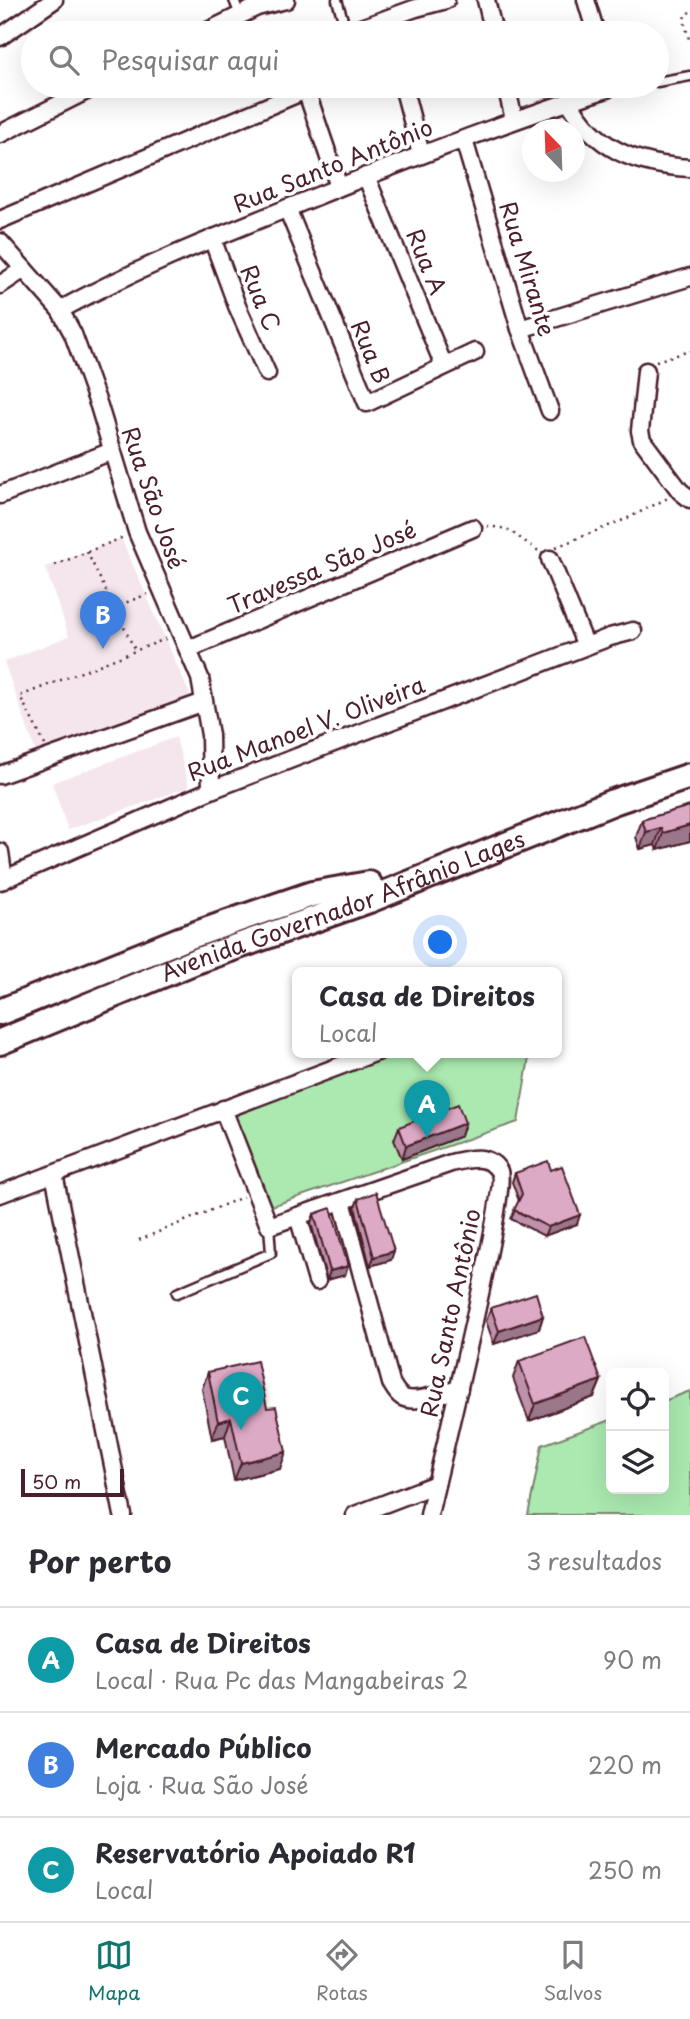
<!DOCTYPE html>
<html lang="pt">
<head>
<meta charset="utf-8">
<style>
	:root { --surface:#fff; --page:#f7f7f7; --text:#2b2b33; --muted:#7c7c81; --line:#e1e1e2; --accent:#0f766e }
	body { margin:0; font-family:"Playpen Sans",sans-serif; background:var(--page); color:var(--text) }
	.controls { position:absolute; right:21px; bottom:21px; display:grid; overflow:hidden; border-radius:10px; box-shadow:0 7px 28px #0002 }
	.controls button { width:63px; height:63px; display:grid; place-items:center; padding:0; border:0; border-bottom:2px solid var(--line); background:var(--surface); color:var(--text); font:35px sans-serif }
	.compass { position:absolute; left:522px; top:119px; width:63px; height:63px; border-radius:50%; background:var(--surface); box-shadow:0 7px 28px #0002; rotate:337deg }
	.scale { position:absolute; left:21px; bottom:18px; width:103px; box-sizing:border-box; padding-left:7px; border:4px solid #4a1f2b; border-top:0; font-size:19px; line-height:24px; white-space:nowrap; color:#4a1f2b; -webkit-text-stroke:5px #fff; paint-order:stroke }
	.you { position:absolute; left:441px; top:943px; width:24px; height:24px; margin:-18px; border:5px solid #fff; border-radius:50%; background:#1a73e8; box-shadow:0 0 0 10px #1a73e833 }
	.badge { display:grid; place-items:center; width:46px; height:46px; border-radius:50%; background:var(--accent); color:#fff; font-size:23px; font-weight:700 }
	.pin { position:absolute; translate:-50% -58px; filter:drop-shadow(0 2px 4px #0008) }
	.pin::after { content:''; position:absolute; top:37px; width:24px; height:21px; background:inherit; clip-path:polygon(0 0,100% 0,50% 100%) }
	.popup { position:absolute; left:292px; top:967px; width:270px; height:91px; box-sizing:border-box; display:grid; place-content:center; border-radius:10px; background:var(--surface); filter:drop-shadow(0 2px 5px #0005); font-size:23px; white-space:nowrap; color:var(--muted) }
	.popup b { font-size:26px; color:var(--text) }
	.popup::after { content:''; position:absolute; left:50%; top:100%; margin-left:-14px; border:14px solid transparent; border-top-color:var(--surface) }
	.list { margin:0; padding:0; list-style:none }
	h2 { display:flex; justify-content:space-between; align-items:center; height:91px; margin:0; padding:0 28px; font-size:30px }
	h2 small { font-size:23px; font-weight:400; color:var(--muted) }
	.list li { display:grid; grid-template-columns:46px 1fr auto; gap:21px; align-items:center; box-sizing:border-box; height:105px; padding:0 28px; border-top:2px solid var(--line) }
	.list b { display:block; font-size:26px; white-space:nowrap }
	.list p { margin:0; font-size:23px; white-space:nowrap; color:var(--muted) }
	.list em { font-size:23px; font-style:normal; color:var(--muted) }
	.icon { flex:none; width:38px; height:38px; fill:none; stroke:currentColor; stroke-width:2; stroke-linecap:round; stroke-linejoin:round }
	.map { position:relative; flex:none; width:690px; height:1515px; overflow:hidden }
	.search { position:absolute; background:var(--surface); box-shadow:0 7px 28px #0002; left:21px; right:21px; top:21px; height:77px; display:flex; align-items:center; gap:18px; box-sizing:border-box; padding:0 24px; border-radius:38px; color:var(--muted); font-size:26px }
	.sheet { height:406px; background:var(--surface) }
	nav { display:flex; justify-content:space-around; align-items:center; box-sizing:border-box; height:98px; border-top:2px solid var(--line); background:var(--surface); font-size:19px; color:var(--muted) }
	nav a { display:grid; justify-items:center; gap:4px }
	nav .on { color:var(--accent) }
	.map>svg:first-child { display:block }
	.built { fill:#f5e6ee }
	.green { fill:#abe9b0; stroke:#7a846e; stroke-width:2 }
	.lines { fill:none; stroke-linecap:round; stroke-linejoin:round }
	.service-casing { stroke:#4a1f2b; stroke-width:13 }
	.minor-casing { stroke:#4a1f2b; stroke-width:21 }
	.primary-casing { stroke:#4a1f2b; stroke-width:30 }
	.path { stroke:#4a1f2b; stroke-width:2.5; stroke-dasharray:2 5; stroke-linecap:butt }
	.service { stroke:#fff; stroke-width:8 }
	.minor { stroke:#fff; stroke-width:16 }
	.primary { stroke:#fff; stroke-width:24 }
	.wall { fill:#be92aa; stroke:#4a1f2b; stroke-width:2 }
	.shaded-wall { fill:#9b778b; stroke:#4a1f2b; stroke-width:2 }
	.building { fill:#ddaac6; stroke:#4a1f2b; stroke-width:2 }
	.labels { text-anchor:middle; stroke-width:7; stroke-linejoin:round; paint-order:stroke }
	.street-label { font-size:23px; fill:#4a1f2b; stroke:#fff }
</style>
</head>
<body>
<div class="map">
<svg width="690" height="1515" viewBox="0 0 690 1515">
	<rect width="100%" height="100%" fill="#fff"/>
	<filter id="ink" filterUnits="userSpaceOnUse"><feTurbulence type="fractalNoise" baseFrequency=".0143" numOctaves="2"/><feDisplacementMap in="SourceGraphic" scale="14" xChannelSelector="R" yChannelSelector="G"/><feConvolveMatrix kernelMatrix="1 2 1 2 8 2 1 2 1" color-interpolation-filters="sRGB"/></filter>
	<g filter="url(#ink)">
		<!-- built -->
		<g class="built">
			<path d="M 121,538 L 191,697 L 37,755 L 4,662 L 69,636 L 45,567 Z"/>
			<path d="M 176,737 L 189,787 L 68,830 L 52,783 Z"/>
		</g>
		<!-- green -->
		<g class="green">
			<path d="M 395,1052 L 530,1052 L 518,1122 L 269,1207 L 233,1111 Z"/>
			<path d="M 690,1391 L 690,1515 L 528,1515 L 542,1445 L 611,1420 L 611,1489 L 664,1489 L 664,1401 Z"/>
		</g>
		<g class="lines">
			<defs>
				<g id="service">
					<path d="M 234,0 L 240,15"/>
					<path d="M 337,0 L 347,33"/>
					<path d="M 657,82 L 690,76"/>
					<path d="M 607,89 L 631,86"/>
					<path d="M 177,1293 L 271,1253 L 269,1226"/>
				</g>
				<g id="minor">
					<path d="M 486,0 L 494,33"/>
					<path d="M 586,0 L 596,33"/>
					<path d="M 204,33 L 257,7 L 286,0"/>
					<path d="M 347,33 L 416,8 L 446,0"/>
					<path d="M 0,37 L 54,0"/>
					<path d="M 403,86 L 421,154"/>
					<path d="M 506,86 L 514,119"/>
					<path d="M 569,101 C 595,150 637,165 690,168"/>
					<path d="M 0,134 L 96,86"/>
					<path d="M 464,140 L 520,329 L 550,411"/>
					<path d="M 366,176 L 444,366"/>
					<path d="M 287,208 L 367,403 L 475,352"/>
					<path d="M 0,220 L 306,90 L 339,187"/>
					<path d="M 212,238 L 237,306 L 267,373"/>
					<path d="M 0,242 L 60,310 L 73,334 L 99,406 L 137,532 L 200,678 L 210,735 L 211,790"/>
					<path d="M 0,285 L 24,269"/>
					<path d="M 60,310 C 133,270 211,239 288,208 C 393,165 499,124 607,89 L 606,86"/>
					<path d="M 520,329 L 690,277"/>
					<path d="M 646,371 L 640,431 L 642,440 L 680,491 L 690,499"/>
					<path d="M 0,495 L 112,451"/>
					<path d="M 550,559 L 586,646"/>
					<path d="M 189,649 L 473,528"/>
					<path d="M 0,775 L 204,702"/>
					<path d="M 0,852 L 4,880"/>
					<path d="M 0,881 L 211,790 L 610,637 L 633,631"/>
					<path d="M 223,1109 L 269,1226 L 451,1163 C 468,1159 488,1153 499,1171 C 509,1188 438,1474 429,1515"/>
					<path d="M 54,1174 L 123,1515"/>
					<path d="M 0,1194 L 377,1052"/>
					<path d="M 342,1201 L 391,1383 C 394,1388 397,1394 402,1397 C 416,1405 444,1392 459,1389"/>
					<path d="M 298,1216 L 317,1281"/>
					<path d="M 355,1515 L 436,1484"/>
				</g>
				<g id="primary">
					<path d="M 0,1012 L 182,939 L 259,912 L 312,894 L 369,884"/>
					<path id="s1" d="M 0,1042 L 196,961 L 369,900 L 613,802 L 690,776"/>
				</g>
			</defs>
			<!-- service casing -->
			<use href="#service" class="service-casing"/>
			<!-- minor casing -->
			<use href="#minor" class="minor-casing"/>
			<!-- primary casing -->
			<use href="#primary" class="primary-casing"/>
			<!-- path -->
			<g class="path">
				<path d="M 690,12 L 685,15 L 684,20 L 690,43"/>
				<path d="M 656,361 L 690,351"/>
				<path d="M 487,526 L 507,529 L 540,552"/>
				<path d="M 556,547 L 626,519 L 668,498"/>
				<path d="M 87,552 L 135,650"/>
				<path d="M 55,565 L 124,537"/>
				<path d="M 81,620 L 148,594"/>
				<path d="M 45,745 L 20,696 L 168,638"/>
				<path d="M 139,1240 L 243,1197"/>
			</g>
			<!-- service -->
			<use href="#service" class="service"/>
			<!-- minor -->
			<use href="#minor" class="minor"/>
			<!-- primary -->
			<use href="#primary" class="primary"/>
		</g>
		<!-- wall -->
		<g class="wall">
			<path d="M 690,806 L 690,841 L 657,850 L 655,845 L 640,849 L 636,837 L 642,820 Z"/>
			<path d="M 465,1123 L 461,1136 L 402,1159 L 394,1140 L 399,1127 Z"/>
			<path d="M 551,1170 L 577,1224 L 544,1236 L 511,1219 L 519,1201 L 512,1182 L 515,1173 Z"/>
			<path d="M 358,1199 L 391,1260 L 370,1266 L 355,1207 Z"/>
			<path d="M 314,1214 L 348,1266 L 345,1275 L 327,1280 L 311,1223 Z"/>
			<path d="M 491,1308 L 543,1316 L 539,1329 L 494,1344 L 486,1321 Z"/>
			<path d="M 519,1361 L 601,1380 L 594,1397 L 529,1421 L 513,1378 Z"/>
			<path d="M 208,1372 L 267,1408 L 280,1469 L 234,1480 L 225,1436 L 212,1439 L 202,1389 Z"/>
		</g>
		<!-- shaded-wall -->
		<g class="shaded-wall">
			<path d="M 690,825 L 690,841 L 657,850 L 663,833 Z"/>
			<path d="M 661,828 L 655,845 L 640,849 L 646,832 Z"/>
			<path d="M 465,1123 L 461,1136 L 402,1159 L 406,1146 Z"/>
			<path d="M 580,1215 L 577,1224 L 544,1236 L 548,1227 Z"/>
			<path d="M 394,1251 L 391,1260 L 370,1266 L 374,1257 Z"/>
			<path d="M 348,1266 L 345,1275 L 327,1280 L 330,1271 Z"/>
			<path d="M 543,1316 L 539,1329 L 494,1344 L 499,1331 Z"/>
			<path d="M 601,1380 L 594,1397 L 529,1421 L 535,1404 Z"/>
			<path d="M 231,1418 L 225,1436 L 212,1439 L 218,1422 Z"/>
			<path d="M 286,1452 L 280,1469 L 234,1480 L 241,1463 Z"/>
		</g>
		<!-- building -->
		<g class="building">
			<path d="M 690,806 L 690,825 L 663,833 L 661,828 L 646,832 L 642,820 Z"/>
			<path d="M 458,1104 L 465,1123 L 406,1146 L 399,1127 Z"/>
			<path d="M 548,1161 L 551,1170 L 562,1166 L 580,1215 L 548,1227 L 514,1210 L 522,1194 L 515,1173 Z"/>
			<path d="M 376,1192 L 394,1251 L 374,1257 L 358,1199 Z"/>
			<path d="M 331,1208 L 348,1266 L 330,1271 L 314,1214 Z"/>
			<path d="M 536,1293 L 543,1316 L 499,1331 L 491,1308 Z"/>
			<path d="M 585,1337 L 601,1380 L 535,1404 L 519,1361 Z"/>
			<path d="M 257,1361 L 267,1408 L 276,1407 L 286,1452 L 241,1463 L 231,1418 L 218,1422 L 208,1372 Z"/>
		</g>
	</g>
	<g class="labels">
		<!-- street labels -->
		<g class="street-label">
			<text transform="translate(333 166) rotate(-22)" y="8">Rua Santo Antônio</text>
			<text transform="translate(426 262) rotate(68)" y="8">Rua A</text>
			<text transform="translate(527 269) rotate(73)" y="8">Rua Mirante</text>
			<text transform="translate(260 298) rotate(68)" y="8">Rua C</text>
			<text transform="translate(370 352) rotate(68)" y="8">Rua B</text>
			<text transform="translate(153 498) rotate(71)" y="8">Rua São José</text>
			<text transform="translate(322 568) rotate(-23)" y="8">Travessa São José</text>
			<text transform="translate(306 729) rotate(-21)" y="8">Rua Manoel V. Oliveira</text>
			<text dy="8" stroke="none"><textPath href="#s1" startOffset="369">Avenida Governador Afrânio Lages</textPath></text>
			<text transform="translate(451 1313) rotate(-78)" y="8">Rua Santo Antônio</text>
		</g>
	</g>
</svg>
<div class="controls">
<button><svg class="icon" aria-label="locate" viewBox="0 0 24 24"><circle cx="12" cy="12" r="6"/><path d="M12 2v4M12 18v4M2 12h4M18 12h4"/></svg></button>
<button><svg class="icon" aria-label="layers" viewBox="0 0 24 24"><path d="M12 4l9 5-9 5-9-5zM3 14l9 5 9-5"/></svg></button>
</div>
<svg class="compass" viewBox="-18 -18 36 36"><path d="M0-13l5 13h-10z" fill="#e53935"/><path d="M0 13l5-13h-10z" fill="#7c7c81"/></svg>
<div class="scale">50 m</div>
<div class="you"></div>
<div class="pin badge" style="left:427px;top:1138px;background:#0f9aa8">A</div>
<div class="popup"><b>Casa de Direitos</b>Local</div>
<div class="pin badge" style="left:103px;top:649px;background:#3f7fe0">B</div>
<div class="pin badge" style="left:241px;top:1430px;background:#0f9aa8">C</div>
<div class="search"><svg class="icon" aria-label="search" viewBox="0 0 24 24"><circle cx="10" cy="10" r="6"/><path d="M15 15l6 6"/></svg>Pesquisar aqui</div>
</div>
<section class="sheet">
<h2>Por perto<small>3 resultados</small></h2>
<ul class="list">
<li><span class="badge" style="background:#0f9aa8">A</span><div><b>Casa de Direitos</b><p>Local · Rua Pc das Mangabeiras 2</p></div><em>90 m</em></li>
<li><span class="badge" style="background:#3f7fe0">B</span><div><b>Mercado Público</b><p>Loja · Rua São José</p></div><em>220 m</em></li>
<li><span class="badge" style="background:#0f9aa8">C</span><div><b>Reservatório Apoiado R1</b><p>Local</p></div><em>250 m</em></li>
</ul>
</section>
<nav>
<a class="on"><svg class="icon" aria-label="map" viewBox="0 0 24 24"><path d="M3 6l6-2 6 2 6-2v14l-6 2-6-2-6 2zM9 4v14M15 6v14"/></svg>Mapa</a>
<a><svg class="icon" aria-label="directions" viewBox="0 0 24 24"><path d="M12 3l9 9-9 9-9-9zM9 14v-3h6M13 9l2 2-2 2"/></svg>Rotas</a>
<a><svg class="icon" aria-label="saved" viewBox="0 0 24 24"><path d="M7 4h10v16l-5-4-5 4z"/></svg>Salvos</a>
</nav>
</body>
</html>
